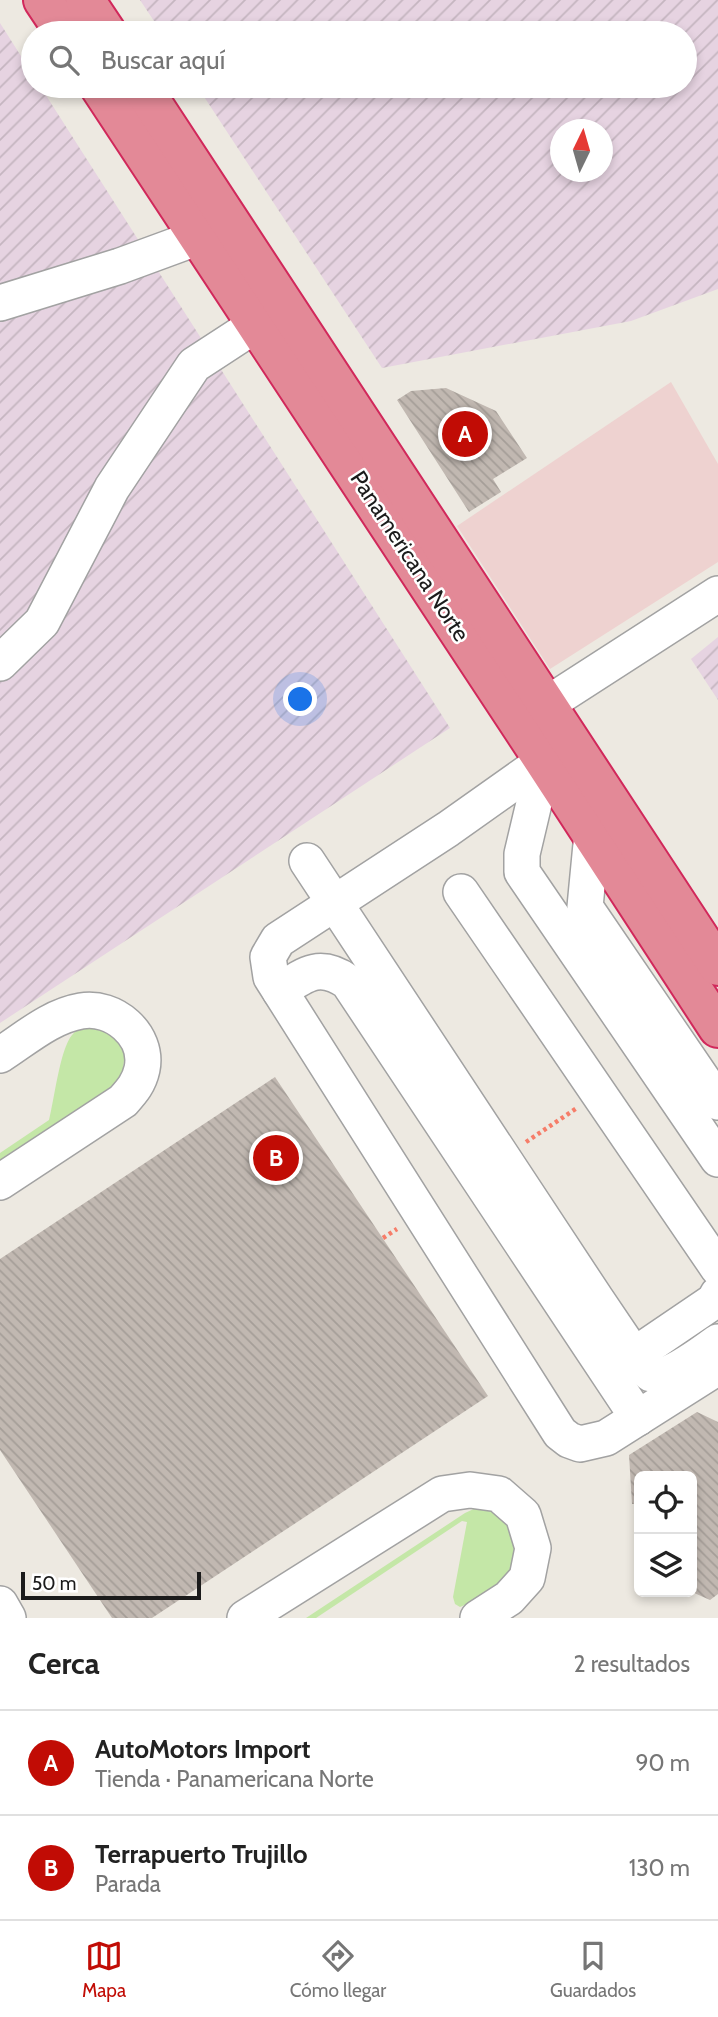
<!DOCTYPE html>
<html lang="es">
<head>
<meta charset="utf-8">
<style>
	:root { --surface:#fff; --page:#f2f2f2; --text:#222; --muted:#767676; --line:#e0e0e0; --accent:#c10c05 }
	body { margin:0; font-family:Cabin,sans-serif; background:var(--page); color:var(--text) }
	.controls { position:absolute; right:21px; bottom:21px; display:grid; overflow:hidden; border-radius:10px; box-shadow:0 4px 10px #0003 }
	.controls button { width:63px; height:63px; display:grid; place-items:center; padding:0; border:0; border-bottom:2px solid var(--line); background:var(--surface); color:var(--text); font:35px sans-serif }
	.compass { position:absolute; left:550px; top:119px; width:63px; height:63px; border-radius:50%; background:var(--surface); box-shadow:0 4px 10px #0003; rotate:5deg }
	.scale { position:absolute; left:21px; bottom:18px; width:180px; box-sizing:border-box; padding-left:7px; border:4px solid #1b1b1b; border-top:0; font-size:19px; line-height:24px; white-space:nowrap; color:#1b1b1b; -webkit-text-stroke:5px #fff; paint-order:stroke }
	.you { position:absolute; left:301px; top:700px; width:24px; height:24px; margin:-18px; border:5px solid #fff; border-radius:50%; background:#1a73e8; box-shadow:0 0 0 10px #1a73e833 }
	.badge { display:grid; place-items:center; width:46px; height:46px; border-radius:50%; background:var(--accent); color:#fff; font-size:23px; font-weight:700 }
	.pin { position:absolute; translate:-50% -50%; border:4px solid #fff; box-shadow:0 2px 7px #0006 }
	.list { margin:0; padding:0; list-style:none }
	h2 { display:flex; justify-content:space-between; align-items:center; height:91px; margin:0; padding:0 28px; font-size:30px }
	h2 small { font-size:23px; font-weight:400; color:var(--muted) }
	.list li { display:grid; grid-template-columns:46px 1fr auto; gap:21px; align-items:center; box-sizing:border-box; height:105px; padding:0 28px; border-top:2px solid var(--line) }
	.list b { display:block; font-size:26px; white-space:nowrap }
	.list p { margin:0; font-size:23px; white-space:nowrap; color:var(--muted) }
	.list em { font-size:23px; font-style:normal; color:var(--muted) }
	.icon { flex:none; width:38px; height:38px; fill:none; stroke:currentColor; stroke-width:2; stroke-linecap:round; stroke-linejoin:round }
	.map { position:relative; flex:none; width:718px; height:1618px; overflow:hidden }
	.search { position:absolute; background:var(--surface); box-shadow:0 4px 10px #0003; left:21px; right:21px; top:21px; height:77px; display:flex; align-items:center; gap:18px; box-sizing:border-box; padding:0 24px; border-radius:38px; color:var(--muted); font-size:26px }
	.sheet { height:301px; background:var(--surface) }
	nav { display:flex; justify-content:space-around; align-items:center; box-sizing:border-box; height:98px; border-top:2px solid var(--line); background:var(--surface); font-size:19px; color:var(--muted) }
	nav a { display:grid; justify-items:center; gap:4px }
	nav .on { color:var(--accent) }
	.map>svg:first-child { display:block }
	.commercial { fill:#eed2d0 }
	.industrial { fill:url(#industrial-furrows); fill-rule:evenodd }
	.grass { fill:#c4e7a7 }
	.building { fill:url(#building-back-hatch) }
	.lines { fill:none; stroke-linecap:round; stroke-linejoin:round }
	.minor-casing { stroke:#a2a2a2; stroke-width:38 }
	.highway-casing { stroke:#d1285b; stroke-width:42 }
	.path { stroke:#f67d69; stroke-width:4.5; stroke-dasharray:3.5 3.5; stroke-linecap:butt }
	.minor { stroke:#fff; stroke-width:35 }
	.highway { stroke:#e38997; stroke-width:38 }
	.labels { text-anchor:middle; stroke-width:5; stroke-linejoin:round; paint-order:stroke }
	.street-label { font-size:23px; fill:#1b1b1b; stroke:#fff }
</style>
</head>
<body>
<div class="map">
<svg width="718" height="1618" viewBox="0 0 718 1618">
	<defs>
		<pattern id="industrial-furrows" width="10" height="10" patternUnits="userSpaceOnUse" patternTransform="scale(1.75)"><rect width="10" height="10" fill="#e6d3e1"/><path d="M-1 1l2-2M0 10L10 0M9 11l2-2" fill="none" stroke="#c5b5c0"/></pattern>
		<pattern id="building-back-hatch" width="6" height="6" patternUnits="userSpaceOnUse" patternTransform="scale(1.75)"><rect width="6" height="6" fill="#c1b8b1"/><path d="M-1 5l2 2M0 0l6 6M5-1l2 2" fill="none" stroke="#a59e98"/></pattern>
	</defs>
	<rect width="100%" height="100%" fill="#ede9e1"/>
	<!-- commercial -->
	<path class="commercial" d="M 671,382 L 718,464 L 718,562 L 550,669 L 457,526 Z"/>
	<!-- industrial -->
	<g class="industrial">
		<path d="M 140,0 L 718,0 L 718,289 L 631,321 L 382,368 L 197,86 L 685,86 L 685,33 L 162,33 ZM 560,130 L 602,130 L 602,172 L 560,172 Z"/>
		<path d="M 0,23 L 33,75 L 33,86 L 40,86 L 450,728 L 0,1023 Z"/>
		<path d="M 718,637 L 718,700 L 691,659 Z"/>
	</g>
	<!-- grass -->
	<g class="grass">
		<path d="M 102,1025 L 115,1034 L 125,1050 L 123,1071 L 108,1094 L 0,1165 L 0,1153 L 49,1120 C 54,1101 60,1049 72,1035 C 79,1026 91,1026 102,1025 Z"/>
		<path d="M 478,1507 L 491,1509 L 505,1516 L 518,1555 C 508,1581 486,1597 460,1607 L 455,1604 L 453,1597 L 467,1522 L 462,1521 L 316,1618 L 306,1618 L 465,1513 Z"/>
	</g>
	<!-- building -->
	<g class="building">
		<path d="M 446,388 L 496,411 L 527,458 L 493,479 L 501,492 L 469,512 L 397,400 L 411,391 Z"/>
		<path d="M 275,1077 L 488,1396 L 152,1618 L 112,1618 L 0,1450 L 0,1259 Z"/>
		<path d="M 697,1412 L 718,1422 L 718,1594 L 710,1600 L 692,1592 L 692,1476 L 639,1476 L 639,1504 L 632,1504 L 629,1455 Z"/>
	</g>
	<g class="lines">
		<defs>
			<g id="minor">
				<path d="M 0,303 L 120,266 L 199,237"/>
				<path d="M 0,663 L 42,622 L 112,488 L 194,365 L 257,324"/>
				<path d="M 524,719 L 718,594"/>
				<path d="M 567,747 L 544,761 L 448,829 L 278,940 L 268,957 L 271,977 L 560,1433 L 569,1440 L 580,1444 L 606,1438 L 718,1367"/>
				<path d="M 544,761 L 522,854 L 522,872 L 718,1159"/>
				<path d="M 592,834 L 585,907 L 718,1102"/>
				<path d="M 307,861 L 596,1299 L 642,1367 C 644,1368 649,1373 651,1374 C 669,1380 703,1352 718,1342"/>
				<path d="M 461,892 L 718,1268"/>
				<path d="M 280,991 C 305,974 320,962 348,982 L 638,1418"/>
				<path d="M 0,1055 C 25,1039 51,1016 81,1011 C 113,1005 149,1035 142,1069 C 139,1083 132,1091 123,1101 L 0,1182"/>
				<path d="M 633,1356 L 714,1301 L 718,1294"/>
				<path d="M 0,1604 L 8,1618"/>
				<path d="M 245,1618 L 442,1494 L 470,1490 L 499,1494 L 523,1515 L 533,1548 L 527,1578 L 509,1598 L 478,1618"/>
			</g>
			<g id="highway">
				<path d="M 43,0 L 65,33"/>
				<path d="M 85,0 L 107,33"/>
				<path d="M 99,86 L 544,761 L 718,1028"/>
				<path d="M 141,86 L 718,966"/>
			</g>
		</defs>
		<!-- minor casing -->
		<use href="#minor" class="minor-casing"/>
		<!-- highway casing -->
		<use href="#highway" class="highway-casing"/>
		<!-- path -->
		<g class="path">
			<path d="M 526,1142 L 577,1108"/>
			<path d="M 383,1238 L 397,1229"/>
		</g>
		<!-- minor -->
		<use href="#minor" class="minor"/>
		<!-- highway -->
		<use href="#highway" class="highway"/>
	</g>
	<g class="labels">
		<!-- street labels -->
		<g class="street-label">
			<text transform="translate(410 556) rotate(57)" y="8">Panamericana Norte</text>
		</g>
	</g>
</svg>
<div class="controls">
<button><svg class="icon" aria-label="locate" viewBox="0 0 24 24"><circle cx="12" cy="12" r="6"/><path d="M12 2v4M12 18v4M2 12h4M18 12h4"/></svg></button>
<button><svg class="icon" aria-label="layers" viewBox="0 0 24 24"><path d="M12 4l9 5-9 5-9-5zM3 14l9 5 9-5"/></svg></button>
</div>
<svg class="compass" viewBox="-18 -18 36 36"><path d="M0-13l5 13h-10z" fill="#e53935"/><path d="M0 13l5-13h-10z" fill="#767676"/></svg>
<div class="scale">50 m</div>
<div class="you"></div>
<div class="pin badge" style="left:465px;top:434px">A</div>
<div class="pin badge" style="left:276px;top:1158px">B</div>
<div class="search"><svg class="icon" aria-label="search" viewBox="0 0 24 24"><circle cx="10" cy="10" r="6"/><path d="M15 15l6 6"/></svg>Buscar aquí</div>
</div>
<section class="sheet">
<h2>Cerca<small>2 resultados</small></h2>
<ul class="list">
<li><span class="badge">A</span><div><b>AutoMotors Import</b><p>Tienda · Panamericana Norte</p></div><em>90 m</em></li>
<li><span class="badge">B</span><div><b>Terrapuerto Trujillo</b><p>Parada</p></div><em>130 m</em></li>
</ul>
</section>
<nav>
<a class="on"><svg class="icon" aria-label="map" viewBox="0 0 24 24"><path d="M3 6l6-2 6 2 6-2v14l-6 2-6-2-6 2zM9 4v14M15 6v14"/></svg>Mapa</a>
<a><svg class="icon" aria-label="directions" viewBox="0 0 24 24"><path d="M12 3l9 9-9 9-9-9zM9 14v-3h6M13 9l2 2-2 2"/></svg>Cómo llegar</a>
<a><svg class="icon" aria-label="saved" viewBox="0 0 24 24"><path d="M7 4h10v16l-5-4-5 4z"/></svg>Guardados</a>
</nav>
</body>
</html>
